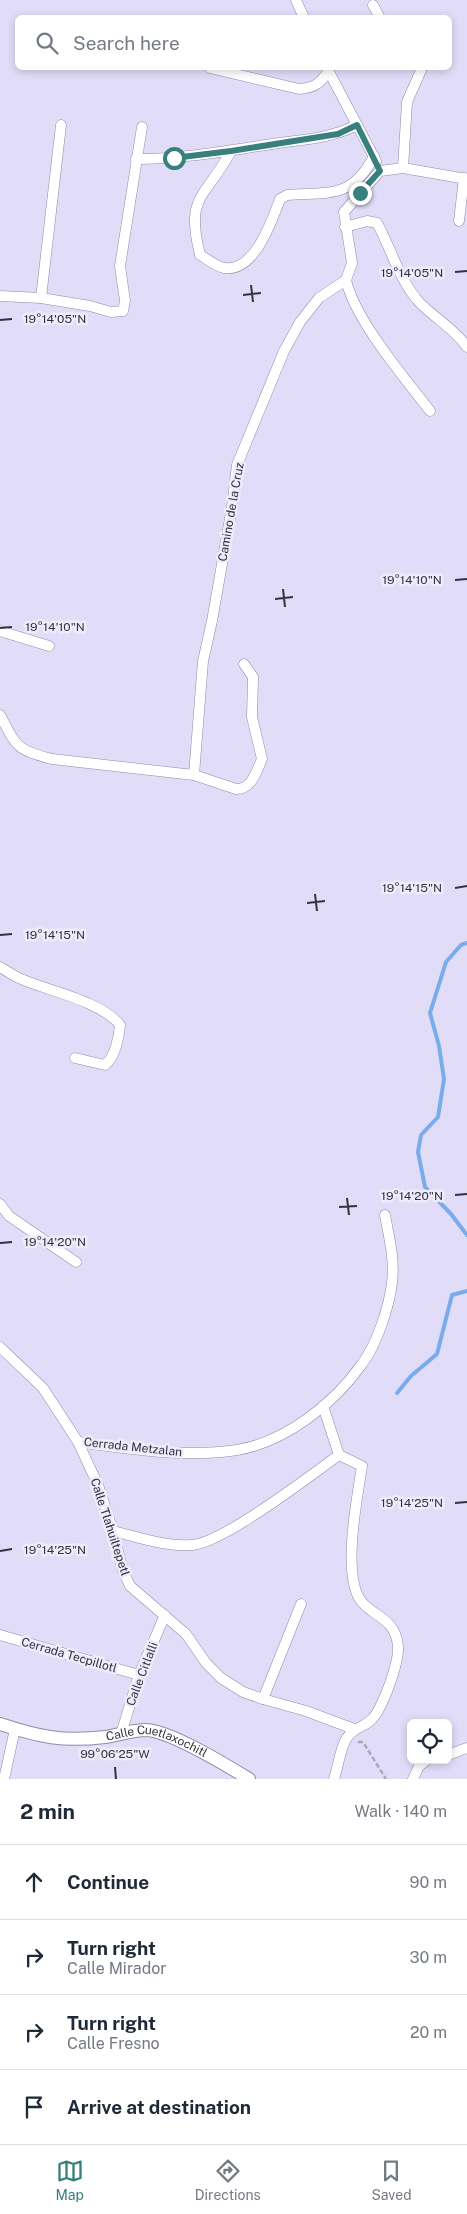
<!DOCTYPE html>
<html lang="en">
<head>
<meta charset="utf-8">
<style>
	:root { --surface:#fff; --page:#f6f6f7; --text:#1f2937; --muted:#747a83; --line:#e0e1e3; --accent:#38807e }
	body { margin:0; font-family:"Public Sans",sans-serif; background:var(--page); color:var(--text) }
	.controls { position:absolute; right:15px; bottom:15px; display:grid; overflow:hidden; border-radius:8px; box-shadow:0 2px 8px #0003 }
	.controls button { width:45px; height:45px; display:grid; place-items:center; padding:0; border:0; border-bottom:1px solid var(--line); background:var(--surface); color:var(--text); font:25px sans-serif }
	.stop { position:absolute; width:15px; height:15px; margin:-11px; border:4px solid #38807e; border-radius:50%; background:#fff }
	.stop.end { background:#38807e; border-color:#fff; box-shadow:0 1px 5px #0008 }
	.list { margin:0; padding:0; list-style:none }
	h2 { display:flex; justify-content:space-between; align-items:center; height:65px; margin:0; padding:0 20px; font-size:21px }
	h2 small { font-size:16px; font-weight:400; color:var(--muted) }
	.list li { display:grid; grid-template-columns:32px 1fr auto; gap:15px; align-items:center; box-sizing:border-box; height:75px; padding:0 20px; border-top:1px solid var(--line) }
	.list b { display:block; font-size:19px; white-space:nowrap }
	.list p { margin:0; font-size:16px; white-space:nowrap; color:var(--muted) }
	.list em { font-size:16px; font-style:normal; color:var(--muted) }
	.icon { flex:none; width:28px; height:28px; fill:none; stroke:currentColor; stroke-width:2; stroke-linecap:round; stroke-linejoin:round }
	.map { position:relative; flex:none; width:467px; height:1779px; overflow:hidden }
	.search { position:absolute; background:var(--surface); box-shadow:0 2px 8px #0003; left:15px; right:15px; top:15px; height:55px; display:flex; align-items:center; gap:12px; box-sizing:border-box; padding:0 18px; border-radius:8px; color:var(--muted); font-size:19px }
	.sheet { height:365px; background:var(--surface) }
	nav { display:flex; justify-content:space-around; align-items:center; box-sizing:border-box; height:70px; border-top:1px solid var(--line); background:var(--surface); font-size:14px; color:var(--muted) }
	nav a { display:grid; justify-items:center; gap:2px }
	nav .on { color:var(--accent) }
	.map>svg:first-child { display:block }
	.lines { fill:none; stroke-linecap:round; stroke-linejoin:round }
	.stream { stroke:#7aaceb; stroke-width:4 }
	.minor-casing { stroke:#8f8aaa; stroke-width:11 }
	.tertiary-casing { stroke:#8f8aaa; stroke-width:14 }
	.path { stroke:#aba7bf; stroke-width:2.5; stroke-dasharray:5 2.5; stroke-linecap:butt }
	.minor { stroke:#fff; stroke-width:10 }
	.tertiary { stroke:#fff; stroke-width:12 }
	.route { stroke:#38807e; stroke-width:6 }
	.ticks { fill:none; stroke:#33313e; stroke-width:2 }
	.labels { text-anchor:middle; stroke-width:5; stroke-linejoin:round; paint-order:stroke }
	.street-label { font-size:12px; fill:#33313e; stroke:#eeecfb }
	.ticks-label { font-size:12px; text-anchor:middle; fill:#33313e; stroke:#eeecfb; stroke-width:5; stroke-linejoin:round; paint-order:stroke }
</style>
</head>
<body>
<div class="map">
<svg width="467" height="1779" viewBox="0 0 467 1779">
	<rect width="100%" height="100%" fill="#e1ddf9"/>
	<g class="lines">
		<!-- stream -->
		<g class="stream">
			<path d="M 467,943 L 461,945 L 446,962 L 430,1013 L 439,1046 L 444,1079 L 438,1117 L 421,1135 L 418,1152 L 425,1187 L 451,1214 L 467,1235"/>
			<path d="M 397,1393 L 411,1376 L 437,1354 L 452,1295 L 467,1291"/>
		</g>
		<defs>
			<g id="minor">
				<path d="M 296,0 L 304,18"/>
				<path d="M 373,5 L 380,18"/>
				<path d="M 210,68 L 299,89 C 315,88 320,83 329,71"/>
				<path d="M 327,68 L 376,161"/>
				<path d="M 231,151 C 205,199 185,195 200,255 C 207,259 216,266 224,268 C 254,273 272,221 280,199 L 287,195 C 329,192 352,199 374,156"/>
				<path d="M 136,159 C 185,159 231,150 279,143 C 307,139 331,138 357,125"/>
				<path d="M 403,168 L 407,102 L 422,68"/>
				<path d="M 459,221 L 464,178"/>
				<path d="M 345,227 L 367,221 L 377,223 C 391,248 399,280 419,302 C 434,318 454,328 467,347"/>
				<path d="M 346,280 L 352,263 L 344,212 L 380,171 L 403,168 L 467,179"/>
				<path d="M 346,280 C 355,320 404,377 430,411"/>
				<path d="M 0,296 L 41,298 L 90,306 L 111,312 L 123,311 L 125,301 L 120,266 L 142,127"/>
				<path d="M 41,298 L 61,125"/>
				<path d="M 0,631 L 49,646"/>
				<path d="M 0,715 C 17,747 16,750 52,759 L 194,775 L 236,789 C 252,789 256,772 262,759 L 252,717 L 253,677 L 244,664"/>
				<path d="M 194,775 L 203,661 L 212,621 L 232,507 L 237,465 L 284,351 L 300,322 L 319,298 L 346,280"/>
				<path d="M 0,967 C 7,971 14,976 21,979 C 49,991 101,1001 120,1025 C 119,1038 115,1057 105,1065 L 75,1058"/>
				<path d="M 0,1204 L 9,1216 L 76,1262"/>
				<path d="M 0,1347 L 43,1388 L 78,1442 L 98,1485 L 113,1531 L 123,1571 L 130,1586 L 186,1634 L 206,1663 L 221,1678 L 243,1692 L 263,1699 L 306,1711 L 354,1729"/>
				<path d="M 323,1406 L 339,1455"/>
				<path d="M 78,1442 C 130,1449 184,1458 237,1450 C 285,1442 334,1404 362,1364 C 377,1344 389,1307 392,1283 C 395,1260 389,1237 385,1215"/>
				<path d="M 113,1531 C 138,1537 166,1547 192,1545 C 223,1543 311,1475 339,1455"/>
				<path d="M 0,1635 L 139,1675"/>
				<path d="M 263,1699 L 301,1604"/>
				<path d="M 121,1734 L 139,1675 L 165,1615"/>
				<path d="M 448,1755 L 467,1748"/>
				<path d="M 4,1779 L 15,1729"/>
				<path d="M 334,1779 C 338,1767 340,1750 346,1739 C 354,1727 360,1729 370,1721 C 382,1711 399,1663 398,1647 C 396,1616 370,1617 359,1598 C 343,1569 357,1499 362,1466 L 339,1455"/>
				<path d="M 413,1779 L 419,1766 L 427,1760"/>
			</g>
			<g id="tertiary">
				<path id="s1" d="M 0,1724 C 39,1737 63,1742 105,1737 C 118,1735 133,1730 146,1730 C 171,1731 226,1765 249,1779"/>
			</g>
		</defs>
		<!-- minor casing -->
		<use href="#minor" class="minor-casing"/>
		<!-- tertiary casing -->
		<use href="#tertiary" class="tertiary-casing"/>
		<!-- path -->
		<path class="path" d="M 358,1742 L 363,1742 L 386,1779"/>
		<!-- minor -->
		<use href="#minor" class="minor"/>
		<!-- tertiary -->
		<use href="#tertiary" class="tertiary"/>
	</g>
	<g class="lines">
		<!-- route -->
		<path class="route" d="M 174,158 L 231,151 L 338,134 L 357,125 L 380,171 L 360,193"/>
	</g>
	<!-- ticks -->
	<path class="ticks" d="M 455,272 L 467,271M 251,285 L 253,302M 243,295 L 261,293M 0,320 L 12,319M 455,580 L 467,579M 283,589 L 285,607M 275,599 L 293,597M 0,628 L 12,627M 455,888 L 467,886M 315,894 L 317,911M 307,903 L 325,901M 0,935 L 12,934M 455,1195 L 467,1194M 347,1198 L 349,1215M 339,1207 L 357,1206M 0,1243 L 12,1242M 455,1503 L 467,1502M 0,1551 L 12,1549M 115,1767 L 116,1779"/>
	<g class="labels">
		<!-- street labels -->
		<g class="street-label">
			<text transform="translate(231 512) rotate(-80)" y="4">Camino de la Cruz</text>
			<text transform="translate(133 1447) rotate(6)" y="4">Cerrada Metzalan</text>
			<text transform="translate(110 1527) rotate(72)" y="4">Calle Tlahuiltepetl</text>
			<text transform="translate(69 1655) rotate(16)" y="4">Cerrada Tecpillotl</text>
			<text transform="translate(142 1674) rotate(-69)" y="4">Calle Citlalli</text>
			<text dy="4" stroke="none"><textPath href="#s1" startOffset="161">Calle Cuetlaxochitl</textPath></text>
		</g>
	</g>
	<g class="ticks-label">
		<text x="412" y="277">19°14'05"N</text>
		<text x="55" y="323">19°14'05"N</text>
		<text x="412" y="584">19°14'10"N</text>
		<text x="55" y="631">19°14'10"N</text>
		<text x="412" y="892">19°14'15"N</text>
		<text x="55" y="939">19°14'15"N</text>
		<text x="412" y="1200">19°14'20"N</text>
		<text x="55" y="1246">19°14'20"N</text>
		<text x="412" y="1507">19°14'25"N</text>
		<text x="55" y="1554">19°14'25"N</text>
		<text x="115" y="1758">99°06'25"W</text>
	</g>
</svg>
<div class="controls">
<button><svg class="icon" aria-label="locate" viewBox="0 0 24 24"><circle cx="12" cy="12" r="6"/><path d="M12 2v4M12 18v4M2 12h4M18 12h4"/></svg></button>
</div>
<div class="stop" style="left:174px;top:158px"></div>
<div class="stop end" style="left:360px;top:193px"></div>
<div class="search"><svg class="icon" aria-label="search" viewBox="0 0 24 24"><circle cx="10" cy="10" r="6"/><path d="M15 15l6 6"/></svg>Search here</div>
</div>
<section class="sheet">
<h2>2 min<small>Walk · 140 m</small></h2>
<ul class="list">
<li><svg class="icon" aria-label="ahead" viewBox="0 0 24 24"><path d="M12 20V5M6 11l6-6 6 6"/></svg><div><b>Continue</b></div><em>90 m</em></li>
<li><svg class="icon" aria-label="right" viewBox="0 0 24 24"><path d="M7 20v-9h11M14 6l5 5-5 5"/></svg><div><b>Turn right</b><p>Calle Mirador</p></div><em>30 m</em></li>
<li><svg class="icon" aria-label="right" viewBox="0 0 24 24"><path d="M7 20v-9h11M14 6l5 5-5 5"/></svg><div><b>Turn right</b><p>Calle Fresno</p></div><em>20 m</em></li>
<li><svg class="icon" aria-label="arrive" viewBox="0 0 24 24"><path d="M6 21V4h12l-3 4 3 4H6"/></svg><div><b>Arrive at destination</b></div></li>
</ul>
</section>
<nav>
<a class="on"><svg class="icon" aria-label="map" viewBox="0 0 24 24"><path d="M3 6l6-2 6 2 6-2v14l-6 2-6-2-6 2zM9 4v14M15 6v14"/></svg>Map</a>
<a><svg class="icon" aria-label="directions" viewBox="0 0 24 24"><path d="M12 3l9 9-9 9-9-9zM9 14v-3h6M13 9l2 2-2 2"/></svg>Directions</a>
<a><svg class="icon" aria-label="saved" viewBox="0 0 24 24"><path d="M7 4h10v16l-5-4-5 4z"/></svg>Saved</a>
</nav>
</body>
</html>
